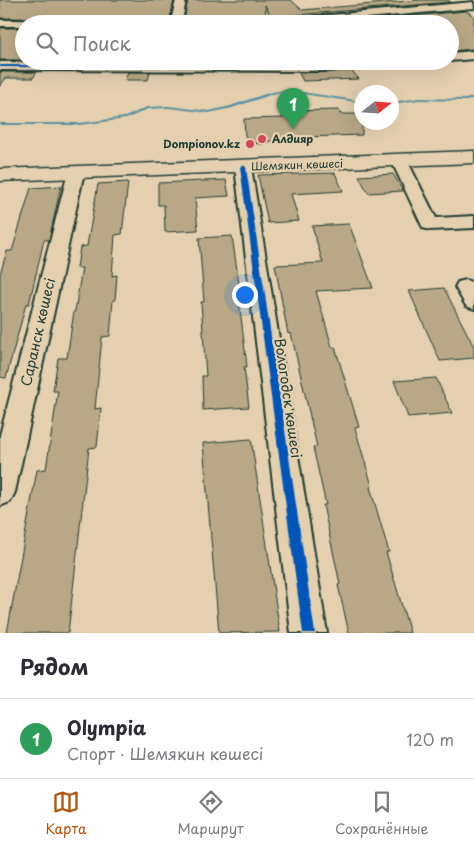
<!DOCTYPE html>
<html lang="ru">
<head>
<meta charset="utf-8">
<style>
	:root { --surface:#fff; --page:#f2f2f3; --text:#2b2b33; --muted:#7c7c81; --line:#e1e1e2; --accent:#b45309 }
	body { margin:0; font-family:"Playpen Sans",sans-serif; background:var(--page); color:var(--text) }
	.compass { position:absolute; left:354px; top:85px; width:45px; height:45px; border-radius:50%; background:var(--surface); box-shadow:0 5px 20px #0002; rotate:73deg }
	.you { position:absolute; left:244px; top:294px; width:18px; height:18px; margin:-12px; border:4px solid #fff; border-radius:50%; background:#1a73e8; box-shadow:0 0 0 8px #1a73e833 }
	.badge { display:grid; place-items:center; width:32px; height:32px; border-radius:50%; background:var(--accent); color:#fff; font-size:16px; font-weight:700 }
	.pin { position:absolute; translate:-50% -41px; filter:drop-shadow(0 1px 2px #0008) }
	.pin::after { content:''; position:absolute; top:26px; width:18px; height:15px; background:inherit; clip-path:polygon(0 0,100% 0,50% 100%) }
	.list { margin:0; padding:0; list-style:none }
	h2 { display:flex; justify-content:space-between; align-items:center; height:65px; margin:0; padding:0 20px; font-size:21px }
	h2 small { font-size:16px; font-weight:400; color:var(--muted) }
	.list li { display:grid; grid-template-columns:32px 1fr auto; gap:15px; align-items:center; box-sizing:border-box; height:80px; padding:0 20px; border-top:1px solid var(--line) }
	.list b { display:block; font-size:19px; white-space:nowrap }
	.list p { margin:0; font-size:16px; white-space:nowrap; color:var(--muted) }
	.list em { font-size:16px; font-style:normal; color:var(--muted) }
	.icon { flex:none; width:28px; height:28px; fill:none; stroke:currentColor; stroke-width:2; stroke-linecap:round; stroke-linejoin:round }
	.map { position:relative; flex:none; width:474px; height:633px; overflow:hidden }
	.search { position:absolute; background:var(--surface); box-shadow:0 5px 20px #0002; left:15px; right:15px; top:15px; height:55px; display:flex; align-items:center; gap:12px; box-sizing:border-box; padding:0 18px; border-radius:28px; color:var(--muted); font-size:19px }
	.sheet { height:145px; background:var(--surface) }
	nav { display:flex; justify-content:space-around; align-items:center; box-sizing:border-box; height:70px; border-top:1px solid var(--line); background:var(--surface); font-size:14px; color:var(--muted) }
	nav a { display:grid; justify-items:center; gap:2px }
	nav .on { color:var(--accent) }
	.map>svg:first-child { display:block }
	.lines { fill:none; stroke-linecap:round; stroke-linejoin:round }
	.stream { fill:#5f90a2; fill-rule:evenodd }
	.building { fill:#b8a885; stroke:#1f3d34 }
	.minor-casing { stroke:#1f3d34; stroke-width:4 }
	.secondary-casing { stroke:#1f3d34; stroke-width:3 }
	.minor { fill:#e4d0af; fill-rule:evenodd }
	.secondary { fill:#e4d0af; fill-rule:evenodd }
	.cycleway-casing { stroke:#e4d0af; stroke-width:3 }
	.cycleway { fill:#0057b8; fill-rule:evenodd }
	.poi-dot { fill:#d1495b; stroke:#e4d0af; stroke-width:2 }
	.labels { text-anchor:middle; stroke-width:4.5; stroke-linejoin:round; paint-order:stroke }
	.far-poi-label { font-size:11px; font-weight:bold; fill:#1f3d34; stroke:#e4d0af; text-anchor:start }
	.far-street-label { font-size:11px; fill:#1f3d34; stroke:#e4d0af }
	.street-label { font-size:14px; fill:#1f3d34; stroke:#e4d0af }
</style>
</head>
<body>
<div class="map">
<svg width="474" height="633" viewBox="0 0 474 633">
	<rect width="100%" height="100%" fill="#e4d0af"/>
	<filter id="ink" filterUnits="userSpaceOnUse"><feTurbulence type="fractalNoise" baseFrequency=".02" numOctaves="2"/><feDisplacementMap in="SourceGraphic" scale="10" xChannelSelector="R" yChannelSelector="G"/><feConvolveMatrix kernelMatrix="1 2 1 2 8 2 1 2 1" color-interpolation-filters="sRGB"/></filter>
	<g filter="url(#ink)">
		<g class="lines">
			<!-- stream -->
			<g class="stream">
				<path d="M 289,90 L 362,101 L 362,103 L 289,92 L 273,94 L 232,108 L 209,113 L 169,108 L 148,109 L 126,119 L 80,125 L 0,125 L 0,123 L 80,123 L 125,117 L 147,107 L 169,106 L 209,111 L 230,106 L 271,92 Z"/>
				<path d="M 474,96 L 474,98 L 467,101 L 419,100 L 392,104 L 392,102 L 419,98 L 466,99 Z"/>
			</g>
		</g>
		<!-- building -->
		<g class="building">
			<path d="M 0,0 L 174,0 L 170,19 L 0,18 Z"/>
			<path d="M 188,0 L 291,0 L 302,10 L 420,0 L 447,0 L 451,2 L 271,17 L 265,5 L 266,18 L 184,19 Z"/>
			<path d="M 466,11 L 474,16 L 474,49 L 451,51 L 450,24 L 437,24 L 429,19 L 417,20 L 413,18 L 353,24 L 325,24 Z"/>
			<path d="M 0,28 L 24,28 L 24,54 L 19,60 L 0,60 Z"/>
			<path d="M 352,71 L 359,79 L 303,81 L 299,73 Z"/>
			<path d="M 0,72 L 37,72 L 33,78 L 6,78 L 0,86 Z"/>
			<path d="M 128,72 L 150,72 L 148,80 L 125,80 Z"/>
			<path d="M 339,110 L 340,114 L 362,114 L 362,135 L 279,138 L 262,144 L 252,143 L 245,136 L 244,119 L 283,118 L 281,111 Z"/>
			<path d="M 335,173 L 343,191 L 291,194 L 299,221 L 268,223 L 258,175 Z"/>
			<path d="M 393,174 L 403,191 L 368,193 L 359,176 Z"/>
			<path d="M 226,180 L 229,196 L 195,198 L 198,230 L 165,232 L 164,205 L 158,205 L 158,183 Z"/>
			<path d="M 128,182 L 122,234 L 115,235 L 112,276 L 117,275 L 115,300 L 113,300 L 110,336 L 102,337 L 95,409 L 101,408 L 97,447 L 89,448 L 68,633 L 7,633 L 37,470 L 46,469 L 58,391 L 53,391 L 58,358 L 67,358 L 74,311 L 75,311 L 82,268 L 77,268 L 80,247 L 87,246 L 98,184 Z"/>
			<path d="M 61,186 L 49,240 L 44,240 L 29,304 L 26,304 L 6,378 L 0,377 L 0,274 L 7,251 L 12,251 L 31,188 Z"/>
			<path d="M 349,224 L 373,288 L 316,291 L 332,347 L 335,347 L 359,427 L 355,428 L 372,486 L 370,487 L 389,552 L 386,552 L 410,633 L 349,633 L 338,585 L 340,584 L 323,505 L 326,505 L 313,447 L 317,447 L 291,333 L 288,334 L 275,265 L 323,263 L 312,226 Z"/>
			<path d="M 232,236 L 240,291 L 238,292 L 247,367 L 244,367 L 249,407 L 203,410 L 202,376 L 206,376 L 201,302 L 204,302 L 199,238 Z"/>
			<path d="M 444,288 L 474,347 L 474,358 L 440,361 L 409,291 Z"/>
			<path d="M 436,378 L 452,413 L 408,417 L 394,381 Z"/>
			<path d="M 251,439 L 280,632 L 219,633 L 203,443 Z"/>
		</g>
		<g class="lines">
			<defs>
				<g id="minor">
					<path d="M 176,0 L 186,0 L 182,21 L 286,19 L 473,2 L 474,8 L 302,24 L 24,24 L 24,26 L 0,26 L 0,20 L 171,21 Z"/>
					<path d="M 474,51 L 474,59 L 450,61 L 450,53 Z"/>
					<path d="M 349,61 L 403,61 L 397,65 L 325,71 L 0,70 L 0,62 L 325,63 Z"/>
					<path d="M 399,155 L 405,157 L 407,160 L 436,218 L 474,216 L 474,228 L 430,230 L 423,228 L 391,160 L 393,157 Z"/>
					<path d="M 243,162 L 249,164 L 251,167 L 327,633 L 291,633 L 235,167 L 237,164 Z"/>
					<path d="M 76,167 L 82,168 L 84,172 L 15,492 L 10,502 L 0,506 L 0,435 L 68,172 L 70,168 Z"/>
					<path d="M 466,280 L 474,283 L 474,309 L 466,306 L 455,287 L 458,282 Z"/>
				</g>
				<path id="secondary" d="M 474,151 L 474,163 L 0,181 L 0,169 Z"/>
			</defs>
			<!-- minor casing -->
			<use href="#minor" class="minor-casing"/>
			<!-- secondary casing -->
			<use href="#secondary" class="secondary-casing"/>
			<!-- minor -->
			<use href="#minor" class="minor"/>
			<!-- secondary -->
			<use href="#secondary" class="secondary"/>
			<defs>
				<g id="cycleway">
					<path d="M 379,61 L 399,61 L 325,68 L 0,67 L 0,65 L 325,66 Z"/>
					<path d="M 243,165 L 246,167 L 315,633 L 303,633 L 240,167 Z"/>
				</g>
			</defs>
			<!-- cycleway casing -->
			<use href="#cycleway" class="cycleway-casing"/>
			<!-- cycleway -->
			<use href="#cycleway" class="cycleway"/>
		</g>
	</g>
	<!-- markers -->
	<g class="poi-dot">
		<circle cx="262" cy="139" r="5"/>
		<circle cx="250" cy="144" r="5"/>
	</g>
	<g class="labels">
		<!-- far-poi labels -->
		<g class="far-poi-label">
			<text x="272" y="143">Алдияр</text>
			<text x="240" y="148" text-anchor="end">Dompionov.kz</text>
		</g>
		<!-- far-street labels -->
		<g class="far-street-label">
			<text transform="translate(297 165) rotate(-2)" y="4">Шемякин көшесі</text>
		</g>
		<!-- street labels -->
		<g class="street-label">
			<text transform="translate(38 332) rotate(-77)" y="5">Саранск көшесі</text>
			<text transform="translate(288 398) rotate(82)" y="5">Вологодск көшесі</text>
		</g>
	</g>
</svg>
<svg class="compass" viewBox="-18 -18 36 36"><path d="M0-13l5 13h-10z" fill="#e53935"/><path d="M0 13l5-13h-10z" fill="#7c7c81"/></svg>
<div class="you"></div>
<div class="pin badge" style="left:293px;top:129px;background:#2e9e5b">1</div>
<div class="search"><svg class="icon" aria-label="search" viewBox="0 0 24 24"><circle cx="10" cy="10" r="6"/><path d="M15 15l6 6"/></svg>Поиск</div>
</div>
<section class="sheet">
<h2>Рядом<small></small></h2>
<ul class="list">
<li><span class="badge" style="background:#2e9e5b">1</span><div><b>Olympia</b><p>Спорт · Шемякин көшесі</p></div><em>120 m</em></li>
</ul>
</section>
<nav>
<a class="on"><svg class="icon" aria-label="map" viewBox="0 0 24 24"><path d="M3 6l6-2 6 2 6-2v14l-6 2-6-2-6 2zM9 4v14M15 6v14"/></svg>Карта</a>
<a><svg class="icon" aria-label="directions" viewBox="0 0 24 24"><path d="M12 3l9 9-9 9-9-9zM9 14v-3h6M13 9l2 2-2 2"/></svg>Маршрут</a>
<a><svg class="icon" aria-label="saved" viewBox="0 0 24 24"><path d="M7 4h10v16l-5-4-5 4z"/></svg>Сохранённые</a>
</nav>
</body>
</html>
